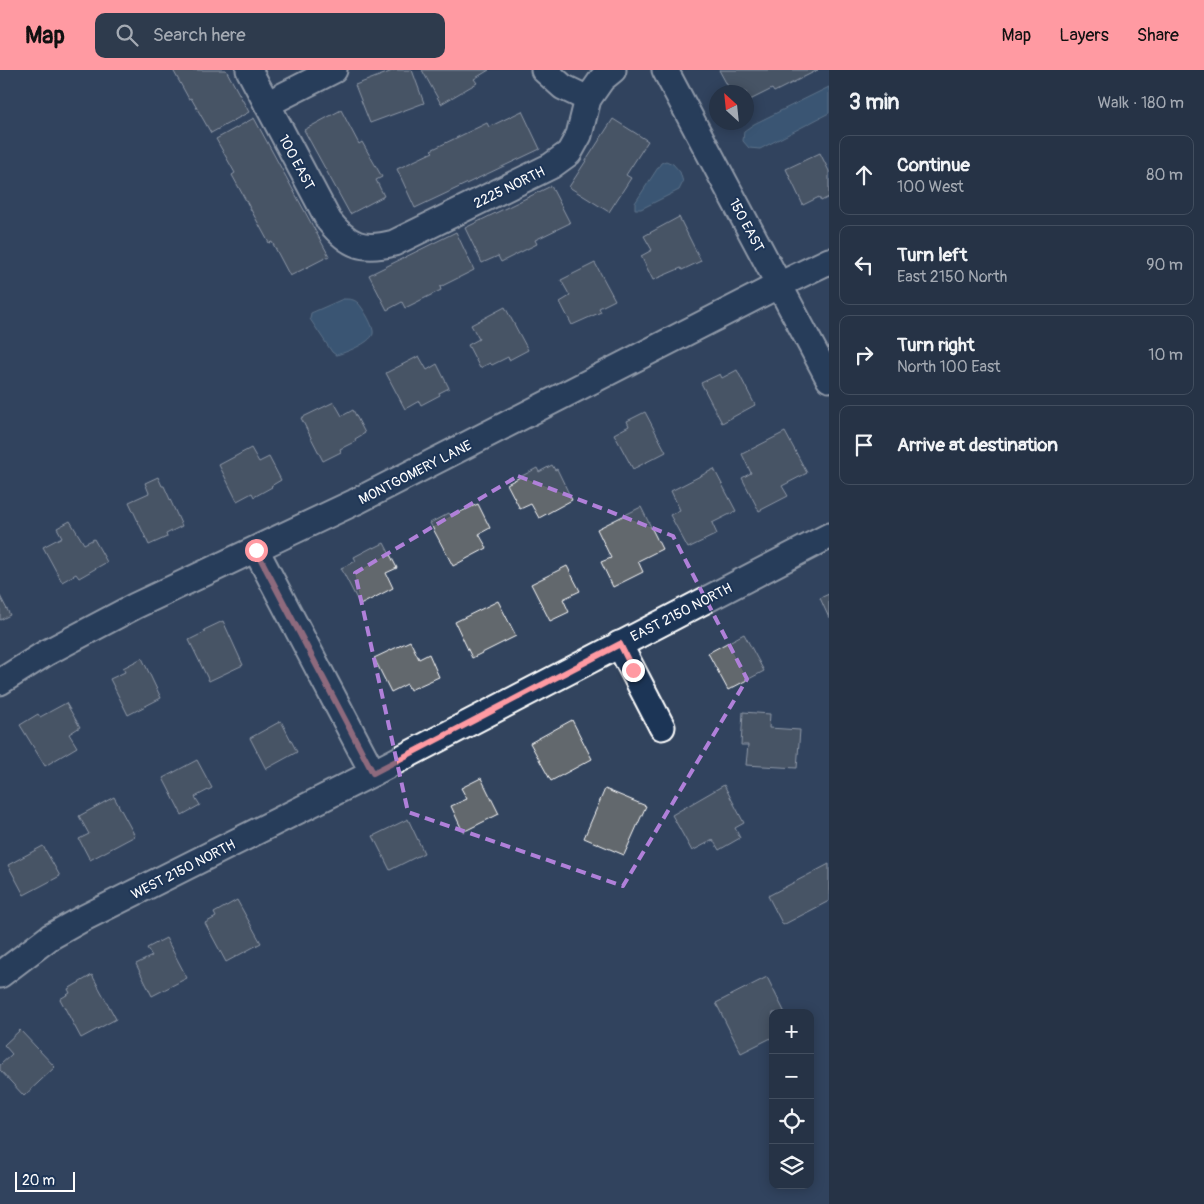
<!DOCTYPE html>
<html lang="en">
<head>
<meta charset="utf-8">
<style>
	:root { --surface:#263346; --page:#2e3b4d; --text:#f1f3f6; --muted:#a4aab3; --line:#424e5f; --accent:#ff9aa2 }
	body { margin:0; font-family:Pangolin,sans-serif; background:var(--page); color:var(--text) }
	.controls { position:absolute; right:15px; bottom:15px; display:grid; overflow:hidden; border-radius:10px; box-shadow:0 2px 12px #0003 }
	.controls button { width:45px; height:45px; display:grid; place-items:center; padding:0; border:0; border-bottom:1px solid var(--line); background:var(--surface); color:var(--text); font:25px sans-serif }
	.compass { position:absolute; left:709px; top:15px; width:45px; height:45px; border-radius:50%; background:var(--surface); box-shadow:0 2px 12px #0003; rotate:333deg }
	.scale { position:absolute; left:15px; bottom:12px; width:60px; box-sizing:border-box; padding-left:5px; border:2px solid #fff; border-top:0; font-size:14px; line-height:18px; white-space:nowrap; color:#fff; -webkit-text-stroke:4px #1d3557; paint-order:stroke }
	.stop { position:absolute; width:15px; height:15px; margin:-11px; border:4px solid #ff9aa2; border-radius:50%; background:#fff }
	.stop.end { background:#ff9aa2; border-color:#fff; box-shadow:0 1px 5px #0008 }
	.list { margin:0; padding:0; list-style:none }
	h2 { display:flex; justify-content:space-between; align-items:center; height:65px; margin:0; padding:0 20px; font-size:21px }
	h2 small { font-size:16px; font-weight:400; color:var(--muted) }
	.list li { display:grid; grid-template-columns:32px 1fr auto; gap:15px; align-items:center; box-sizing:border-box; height:80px; margin:0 10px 10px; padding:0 10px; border:1px solid var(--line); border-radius:10px }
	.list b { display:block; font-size:19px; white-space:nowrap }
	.list p { margin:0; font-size:16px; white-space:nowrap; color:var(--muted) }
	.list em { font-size:16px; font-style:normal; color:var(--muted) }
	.icon { flex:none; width:28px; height:28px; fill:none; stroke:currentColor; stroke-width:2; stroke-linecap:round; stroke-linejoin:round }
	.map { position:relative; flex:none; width:829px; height:1134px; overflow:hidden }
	header { display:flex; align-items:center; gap:30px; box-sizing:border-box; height:70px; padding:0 25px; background:var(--accent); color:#111 }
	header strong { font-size:24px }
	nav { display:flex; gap:28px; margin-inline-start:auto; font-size:18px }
	.search { width:350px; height:45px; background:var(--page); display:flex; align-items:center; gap:12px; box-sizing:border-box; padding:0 18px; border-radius:10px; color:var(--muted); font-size:19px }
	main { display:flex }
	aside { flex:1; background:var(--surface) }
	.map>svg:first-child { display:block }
	.water { fill:#456c8d; stroke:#8fa7bb }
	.building { fill:#62676d; stroke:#fff }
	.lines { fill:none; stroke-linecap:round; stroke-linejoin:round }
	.minor-casing { stroke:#fff; stroke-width:29 }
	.minor { stroke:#1d3557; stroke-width:25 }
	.route { stroke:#ff9aa2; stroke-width:6 }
	.marked { fill:none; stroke:#b080d9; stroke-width:4; stroke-dasharray:10 6; stroke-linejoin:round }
	.labels { text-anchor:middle; stroke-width:4; stroke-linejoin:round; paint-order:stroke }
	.street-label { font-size:14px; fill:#fff; stroke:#1d3557 }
</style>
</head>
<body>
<header>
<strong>Map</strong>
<div class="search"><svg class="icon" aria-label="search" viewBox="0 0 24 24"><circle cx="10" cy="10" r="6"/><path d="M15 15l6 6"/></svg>Search here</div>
<nav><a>Map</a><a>Layers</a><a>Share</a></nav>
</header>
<main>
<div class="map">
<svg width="829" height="1134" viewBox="0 0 829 1134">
	<rect width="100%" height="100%" fill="#32445e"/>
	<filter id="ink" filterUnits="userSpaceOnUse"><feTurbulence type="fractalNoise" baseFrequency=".02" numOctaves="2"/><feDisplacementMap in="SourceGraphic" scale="10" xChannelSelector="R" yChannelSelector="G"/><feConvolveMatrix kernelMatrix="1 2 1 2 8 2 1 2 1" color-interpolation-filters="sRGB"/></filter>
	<g filter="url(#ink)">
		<!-- water -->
		<g class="water">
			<path d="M 829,17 L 829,43 L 760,79 L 749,78 L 743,71 L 744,61 L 754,54 Z"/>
			<path d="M 666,91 L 673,94 L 680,102 L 683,112 L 679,120 L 641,139 L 635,139 L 635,133 L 661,93 Z"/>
			<path d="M 343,229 C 349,229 354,229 358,233 C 363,238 375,258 373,264 C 370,273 345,283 336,285 L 332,282 L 310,249 L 311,243 Z"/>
		</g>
		<!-- building -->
		<g class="building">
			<path d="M 173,0 L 226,0 L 249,42 L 211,63 L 191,28 L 189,29 Z"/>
			<path d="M 395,0 L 412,0 L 424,33 L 370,53 L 355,15 Z"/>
			<path d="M 422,0 L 489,0 L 474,9 L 477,13 L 441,34 Z"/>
			<path d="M 719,0 L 818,0 L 774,22 L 772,19 L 746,32 L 746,22 L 731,22 Z"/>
			<path d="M 341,40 L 359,74 L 362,72 L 382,107 L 376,110 L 384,126 L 350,144 L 304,60 Z"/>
			<path d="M 522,41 L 540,79 L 415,138 L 397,99 L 433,82 L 431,80 L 487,53 L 489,57 Z"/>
			<path d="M 254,48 L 329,186 L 290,206 L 272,172 L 269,173 L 232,105 L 235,103 L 216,69 Z"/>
			<path d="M 613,49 L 648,71 L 626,105 L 631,108 L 609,142 L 569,117 Z"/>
			<path d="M 820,83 L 829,101 L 829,127 L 821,131 L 819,127 L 803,135 L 786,99 Z"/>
			<path d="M 551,116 L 570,153 L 535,170 L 537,174 L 501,192 L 498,186 L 482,193 L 465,158 Z"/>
			<path d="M 679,147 L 701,191 L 682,200 L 681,198 L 653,210 L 641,186 L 652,180 L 644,166 Z"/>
			<path d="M 456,162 L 474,200 L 440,217 L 441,220 L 405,238 L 402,232 L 387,240 L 369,205 Z"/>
			<path d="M 595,193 L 615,230 L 599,238 L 601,242 L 572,255 L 560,232 L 570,226 L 561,210 Z"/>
			<path d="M 505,237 L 528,280 L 509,290 L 508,287 L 492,295 L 490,293 L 480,298 L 468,275 L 479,269 L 471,255 Z"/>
			<path d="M 419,286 L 427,300 L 437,294 L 449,318 L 439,323 L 440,325 L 421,335 L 419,331 L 405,339 L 386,303 Z"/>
			<path d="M 737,300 L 755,335 L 722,353 L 701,313 L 720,304 L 722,308 Z"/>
			<path d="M 334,332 L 342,346 L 353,340 L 365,363 L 355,369 L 356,371 L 340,379 L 341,382 L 323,391 L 301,348 Z"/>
			<path d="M 645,342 L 666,382 L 633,399 L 614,364 L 629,356 L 627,351 Z"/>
			<path d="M 785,362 L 807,403 L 782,416 L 788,426 L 759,441 L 742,408 L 751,403 L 742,384 Z"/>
			<path d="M 251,378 L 259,392 L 269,387 L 281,410 L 271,416 L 272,417 L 254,427 L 252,423 L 237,431 L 219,395 Z"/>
			<path d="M 552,395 L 555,400 L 557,399 L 572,430 L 539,448 L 531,434 L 520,439 L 507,414 L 537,398 L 539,402 Z"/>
			<path d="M 714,399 L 736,441 L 712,453 L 717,464 L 688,478 L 670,445 L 680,440 L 671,421 Z"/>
			<path d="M 158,407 L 162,416 L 164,416 L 182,456 L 166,464 L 167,467 L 149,475 L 129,432 L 149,423 L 145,413 Z"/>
			<path d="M 478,434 L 490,458 L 479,464 L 487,478 L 453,496 L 430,453 L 449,443 L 451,446 Z"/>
			<path d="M 641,437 L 662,479 L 638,491 L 643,502 L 613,517 L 601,492 L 611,488 L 597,459 Z"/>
			<path d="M 70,451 L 84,474 L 94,469 L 107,492 L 79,508 L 76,504 L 62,512 L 43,477 L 62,467 L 57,458 Z"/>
			<path d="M 384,473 L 397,498 L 386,503 L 393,518 L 360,535 L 341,498 L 356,491 L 354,487 L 373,477 L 374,478 Z"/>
			<path d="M 567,496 L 580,521 L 563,529 L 569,542 L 550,551 L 531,514 Z"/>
			<path d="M 829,524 L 829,548 L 820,528 Z"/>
			<path d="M 0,526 L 10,545 L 0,550 Z"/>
			<path d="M 498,531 L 516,566 L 472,588 L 455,552 Z"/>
			<path d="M 223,551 L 243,595 L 209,611 L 189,570 L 205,562 L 204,560 Z"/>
			<path d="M 744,564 L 764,601 L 728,620 L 708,583 Z"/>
			<path d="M 410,571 L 419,589 L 429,584 L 439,607 L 410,620 L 407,614 L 391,622 L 374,588 Z"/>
			<path d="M 142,588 L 161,628 L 128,645 L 110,609 L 125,602 L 123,598 Z"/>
			<path d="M 66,633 L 80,657 L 69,664 L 77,677 L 45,696 L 20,655 L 38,644 L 40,647 Z"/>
			<path d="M 743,642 L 770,644 L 769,658 L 800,660 L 797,698 L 746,695 L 748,675 L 741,675 Z"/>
			<path d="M 572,650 L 592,689 L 551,711 L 530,673 Z"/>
			<path d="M 281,651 L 297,682 L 266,699 L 250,668 Z"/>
			<path d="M 197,690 L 212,718 L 195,727 L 200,735 L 182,745 L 163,708 Z"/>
			<path d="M 481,708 L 499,744 L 463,762 L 451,736 L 467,729 L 461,718 Z"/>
			<path d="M 724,715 L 744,753 L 735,758 L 740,768 L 719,780 L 713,770 L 692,781 L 672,745 Z"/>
			<path d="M 605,719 L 646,736 L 624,785 L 584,768 Z"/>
			<path d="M 114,727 L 135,766 L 90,790 L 79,769 L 89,764 L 79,746 Z"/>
			<path d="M 408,749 L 424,783 L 390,800 L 373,766 Z"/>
			<path d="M 43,776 L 60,806 L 24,825 L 8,795 Z"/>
			<path d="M 829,794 L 829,831 L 783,855 L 768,826 Z"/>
			<path d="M 237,830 L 261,873 L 226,892 L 205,853 L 216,847 L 214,843 Z"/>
			<path d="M 166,868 L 187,908 L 152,926 L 136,894 L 152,886 L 147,878 Z"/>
			<path d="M 92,905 L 116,949 L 81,968 L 60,929 L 70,923 L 68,919 Z"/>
			<path d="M 767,907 L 785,943 L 773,943 L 773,967 L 741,983 L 716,933 Z"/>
			<path d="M 20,960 L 55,997 L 24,1026 L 0,1000 L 0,995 L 12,984 L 4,975 Z"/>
		</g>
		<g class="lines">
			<defs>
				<g id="minor">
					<path d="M 249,0 L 329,151 C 349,176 363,181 394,173 L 551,96 L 569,83 L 579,65 L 588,29 L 602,9 L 613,0"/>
					<path d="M 544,0 L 563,17 L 588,29"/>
					<path d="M 665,0 L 829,309"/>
					<path d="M 267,34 L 334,0"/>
					<path d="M 256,480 L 373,703"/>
					<path d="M 619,574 L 662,657"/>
					<path d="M 0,612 L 46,583 L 135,536 L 355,432 L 779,215 L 829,191"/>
					<path d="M 0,905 L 50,867 L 82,849 L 373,703 L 829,466"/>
				</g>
			</defs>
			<!-- minor casing -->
			<use href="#minor" class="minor-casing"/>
			<!-- minor -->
			<use href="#minor" class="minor"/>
		</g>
	</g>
	<g class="lines" filter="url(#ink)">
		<!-- route -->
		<path class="route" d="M 256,480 L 373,703 L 620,574 L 633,600"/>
	</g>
	<!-- marked area -->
	<path d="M0 0H829V1134H0ZM 518,406 L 673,466 L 747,609 L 623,816 L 408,742 L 355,503 Z" fill="#32445e" fill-opacity=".55" fill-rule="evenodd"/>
	<path class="marked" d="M 518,406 L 673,466 L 747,609 L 623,816 L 408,742 L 355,503 Z"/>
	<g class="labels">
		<!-- street labels -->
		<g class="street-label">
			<text transform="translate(297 92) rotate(62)" y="5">100 EAST</text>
			<text transform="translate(509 117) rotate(-26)" y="5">2225 NORTH</text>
			<text transform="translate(747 155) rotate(62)" y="5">150 EAST</text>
			<text transform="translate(415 402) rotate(-27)" y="5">MONTGOMERY LANE</text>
			<text transform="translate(681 542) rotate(-27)" y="5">EAST 2150 NORTH</text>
			<text transform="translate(183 799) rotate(-27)" y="5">WEST 2150 NORTH</text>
		</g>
	</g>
</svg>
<div class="controls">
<button>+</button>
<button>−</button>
<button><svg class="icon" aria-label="locate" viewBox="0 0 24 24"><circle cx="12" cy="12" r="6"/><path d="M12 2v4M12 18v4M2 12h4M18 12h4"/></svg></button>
<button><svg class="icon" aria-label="layers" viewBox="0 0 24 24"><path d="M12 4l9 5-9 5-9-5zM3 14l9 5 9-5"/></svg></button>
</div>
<svg class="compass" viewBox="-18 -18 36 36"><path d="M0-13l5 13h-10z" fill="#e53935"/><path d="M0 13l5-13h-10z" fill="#a4aab3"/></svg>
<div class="scale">20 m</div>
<div class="stop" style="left:256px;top:480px"></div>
<div class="stop end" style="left:633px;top:600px"></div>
</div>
<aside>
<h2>3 min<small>Walk · 180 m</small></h2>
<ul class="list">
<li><svg class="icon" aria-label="ahead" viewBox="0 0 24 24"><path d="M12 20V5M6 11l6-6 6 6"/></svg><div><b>Continue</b><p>100 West</p></div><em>80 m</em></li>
<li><svg class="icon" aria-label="left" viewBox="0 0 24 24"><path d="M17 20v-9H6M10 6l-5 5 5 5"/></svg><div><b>Turn left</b><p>East 2150 North</p></div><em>90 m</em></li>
<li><svg class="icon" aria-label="right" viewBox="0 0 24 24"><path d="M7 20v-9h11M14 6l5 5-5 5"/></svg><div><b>Turn right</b><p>North 100 East</p></div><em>10 m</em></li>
<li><svg class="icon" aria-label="arrive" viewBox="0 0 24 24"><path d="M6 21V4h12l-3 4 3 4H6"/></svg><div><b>Arrive at destination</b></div></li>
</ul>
</aside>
</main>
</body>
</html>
